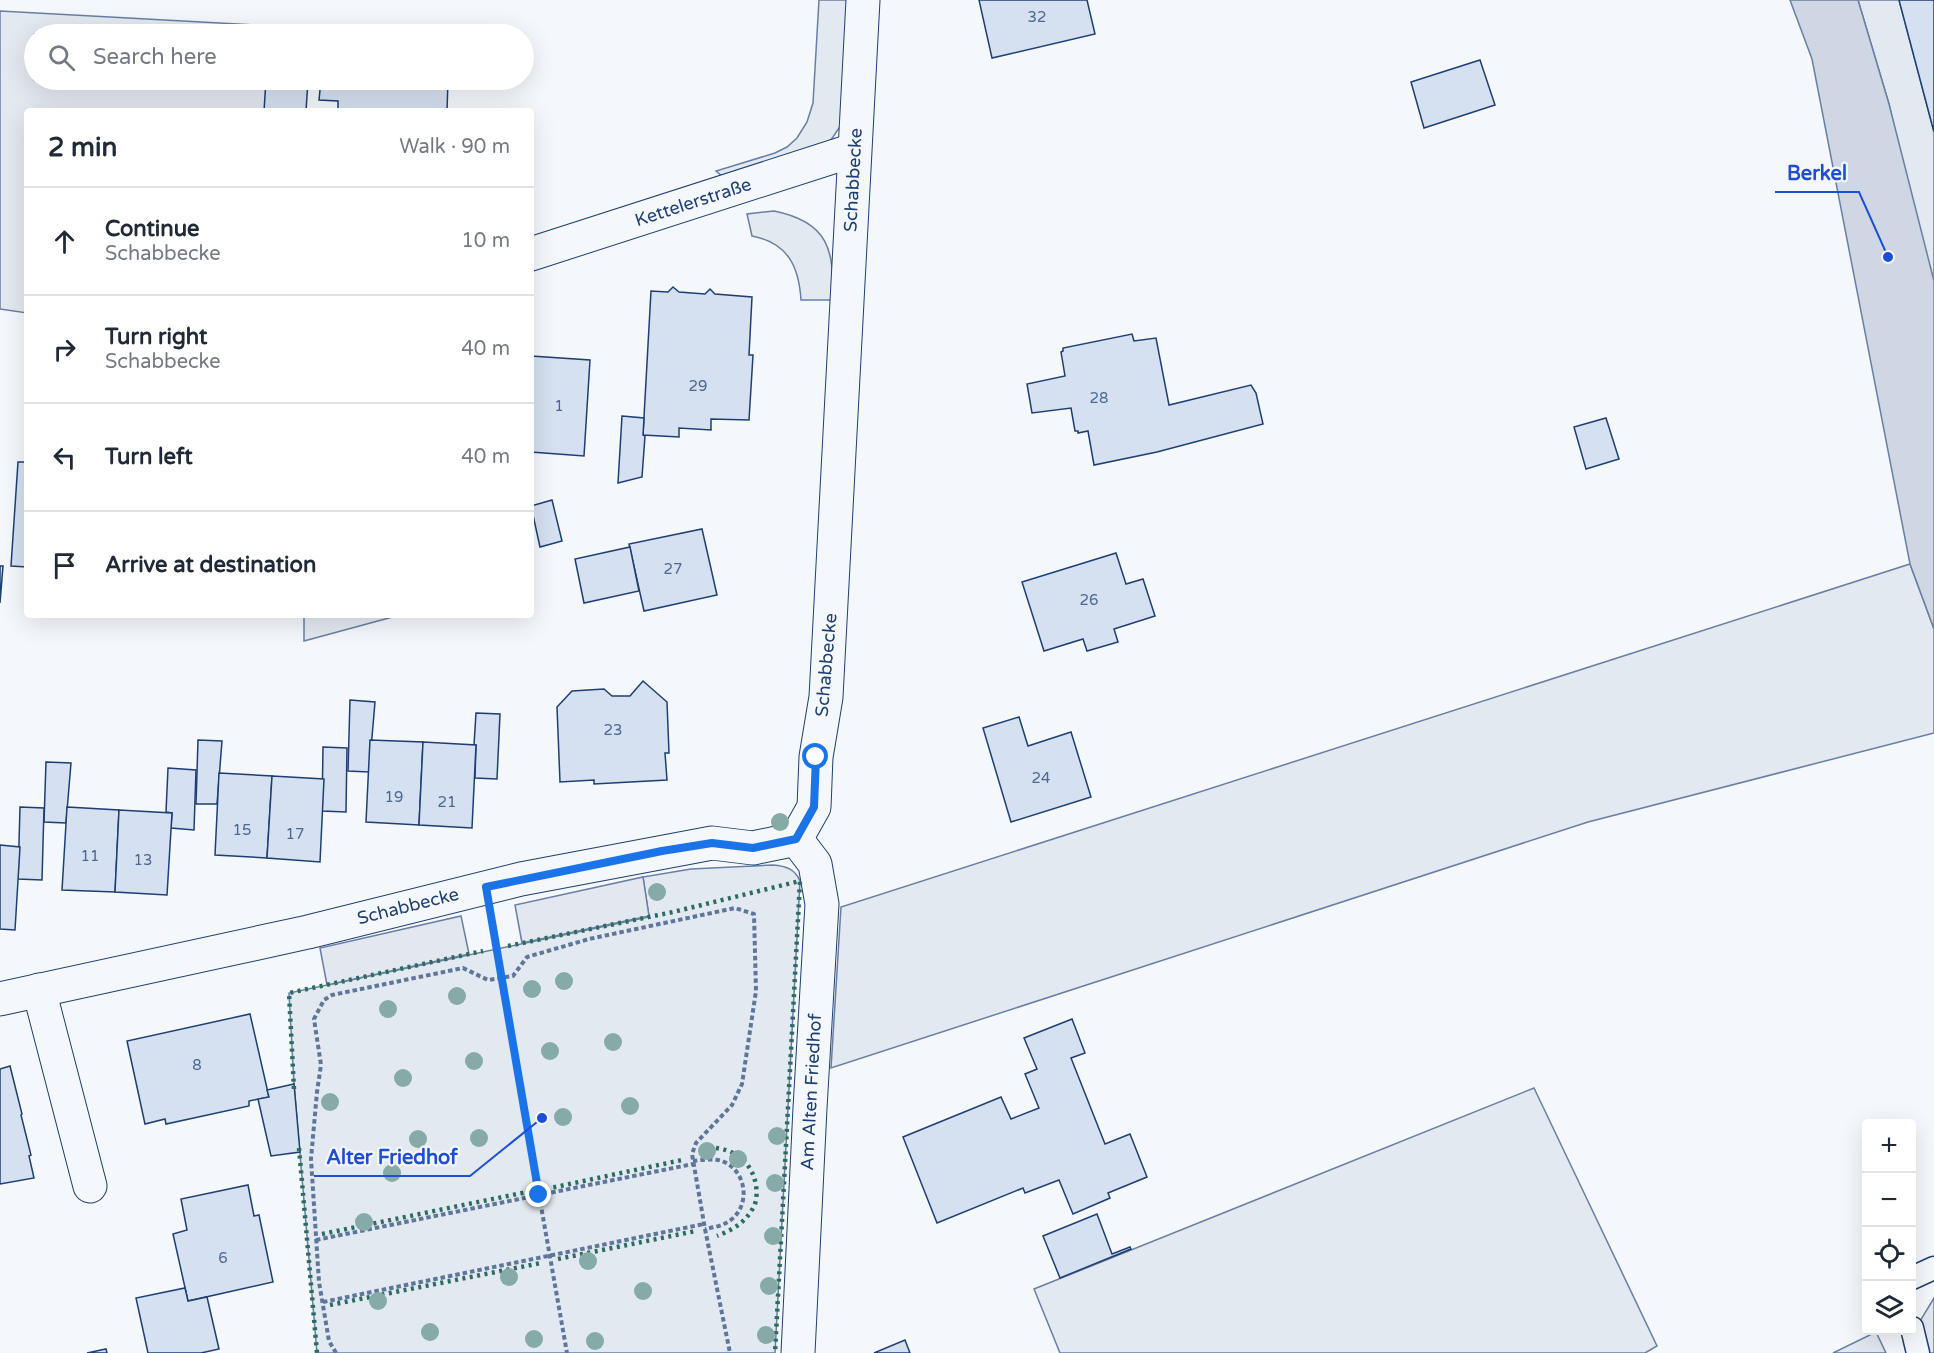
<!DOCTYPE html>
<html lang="en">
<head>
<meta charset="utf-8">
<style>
	:root { --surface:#fff; --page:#f6f6f7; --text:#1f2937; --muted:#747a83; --line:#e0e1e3 }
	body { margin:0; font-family:"Varela Round",sans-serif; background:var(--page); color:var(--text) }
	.controls { position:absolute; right:18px; bottom:18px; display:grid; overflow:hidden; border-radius:6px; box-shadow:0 6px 24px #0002 }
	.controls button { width:54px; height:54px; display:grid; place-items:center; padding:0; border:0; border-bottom:2px solid var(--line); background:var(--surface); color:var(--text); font:30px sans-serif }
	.stop { position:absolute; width:18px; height:18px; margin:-14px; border:4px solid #1a73e8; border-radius:50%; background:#fff }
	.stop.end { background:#1a73e8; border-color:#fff; box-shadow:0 2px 6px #0008 }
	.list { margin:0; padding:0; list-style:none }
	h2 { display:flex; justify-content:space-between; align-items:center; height:78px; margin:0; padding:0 24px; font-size:26px }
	h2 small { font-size:20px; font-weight:400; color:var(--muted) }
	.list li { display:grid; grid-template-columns:39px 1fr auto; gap:18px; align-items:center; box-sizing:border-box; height:108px; padding:0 24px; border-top:2px solid var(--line) }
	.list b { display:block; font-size:22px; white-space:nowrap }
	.list p { margin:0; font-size:20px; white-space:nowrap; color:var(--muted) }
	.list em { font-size:20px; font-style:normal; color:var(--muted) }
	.icon { flex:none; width:33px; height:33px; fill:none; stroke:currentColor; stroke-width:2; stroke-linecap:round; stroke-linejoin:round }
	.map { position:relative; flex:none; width:1934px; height:1353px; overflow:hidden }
	.search { position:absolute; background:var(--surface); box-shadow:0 6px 24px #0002; left:24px; top:24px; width:510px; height:66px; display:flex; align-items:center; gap:15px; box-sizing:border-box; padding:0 21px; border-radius:33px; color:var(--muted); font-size:22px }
	.panel { position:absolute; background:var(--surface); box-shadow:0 6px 24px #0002; left:24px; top:108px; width:510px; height:510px; border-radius:6px }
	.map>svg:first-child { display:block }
	.green { fill:#e3e9f0; stroke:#687fa3; stroke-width:1.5 }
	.parking { fill:#e3e8f0; stroke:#687fa3; stroke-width:1.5 }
	.water { fill:#cfd7e4; stroke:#687fa3; stroke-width:1.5 }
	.building { fill:#d5e0f0; stroke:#1d3f73; stroke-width:1.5 }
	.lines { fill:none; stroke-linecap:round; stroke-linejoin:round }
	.lane-casing { stroke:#1d3f73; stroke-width:25 }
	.street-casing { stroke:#1d3f73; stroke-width:35 }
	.path { stroke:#5e769c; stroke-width:4; stroke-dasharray:4.5 3; stroke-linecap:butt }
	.lane { stroke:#f4f7fb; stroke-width:22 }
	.street { stroke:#f4f7fb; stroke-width:33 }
	.hedge { stroke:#2c6c60; stroke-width:4.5; stroke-dasharray:3 4.5; stroke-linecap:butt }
	.tree { fill:#86aba6 }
	.route { stroke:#1a73e8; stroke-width:8 }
	.labels { text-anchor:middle; stroke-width:4.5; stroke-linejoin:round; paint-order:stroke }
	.number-label { font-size:15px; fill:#4b6792 }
	.street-label { font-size:18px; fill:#1d3f73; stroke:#f4f7fb }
	.leader { fill:none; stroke:#1d4ed8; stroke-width:2 }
	.callout-dot { fill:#1d4ed8; stroke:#f4f7fb; stroke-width:2 }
	.callout-label { font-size:20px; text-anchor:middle; font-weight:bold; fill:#1d4ed8; stroke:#f4f7fb; stroke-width:4.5; stroke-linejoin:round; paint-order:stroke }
</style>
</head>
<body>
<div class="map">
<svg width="1934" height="1353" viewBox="0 0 1934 1353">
	<rect width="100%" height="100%" fill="#f4f7fb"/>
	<!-- green -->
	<g class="green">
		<path d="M 819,0 L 851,0 L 841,125 L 833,137 L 825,147 L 727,180 L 716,171 L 775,153 L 787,147 L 797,138 L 807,122 L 813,103 Z"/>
		<path d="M 1858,0 L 1899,0 L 1934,132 L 1934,303 L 1889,104 Z"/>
		<path d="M 0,11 L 273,26 L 272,34 L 34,34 L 34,80 L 269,80 L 267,111 L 27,111 L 27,313 L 0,309 Z"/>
		<path d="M 774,211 C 829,222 834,250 833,300 L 801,300 C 799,268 789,243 752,236 L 747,214 Z"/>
		<path d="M 1910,564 L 1934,629 L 1934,733 L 1588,822 L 831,1068 L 841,907 Z"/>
		<path d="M 304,615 L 400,615 L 304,641 Z"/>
		<path d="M 773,865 C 786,866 795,869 800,881 L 775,1353 L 317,1353 L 294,1084 L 289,993 L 649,917 L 643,877 L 691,869 Z"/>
		<path d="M 1534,1088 L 1657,1346 L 1645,1353 L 1060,1353 L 1034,1289 Z"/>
		<path d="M 1876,1332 L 1886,1353 L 1833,1353 Z"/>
	</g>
	<!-- parking -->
	<g class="parking">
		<path d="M 643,877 L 649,916 L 522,943 L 515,905 Z"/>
		<path d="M 461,916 L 469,954 L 327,985 L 320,948 Z"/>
		<path d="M 1934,1298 L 1934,1353 L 1928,1353 L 1920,1321 Z"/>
	</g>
	<!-- water -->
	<path class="water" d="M 1790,0 L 1858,0 L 1889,104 L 1934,281 L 1934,629 L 1910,564 L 1812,59 Z"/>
	<!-- building -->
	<g class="building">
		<path d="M 979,0 L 1087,0 L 1095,34 L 992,58 Z"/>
		<path d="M 1899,0 L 1934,0 L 1934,132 Z"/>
		<path d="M 1480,60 L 1495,105 L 1424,128 L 1411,82 Z"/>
		<path d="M 266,80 L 308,80 L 306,111 L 264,111 Z"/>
		<path d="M 321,80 L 448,80 L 447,111 L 338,111 L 338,101 L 319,100 Z"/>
		<path d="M 673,287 L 679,292 L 705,294 L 710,289 L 715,294 L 752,297 L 749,355 L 753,355 L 749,420 L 711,419 L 711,430 L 679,428 L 679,437 L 643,435 L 651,291 L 668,292 Z"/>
		<path d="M 1132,334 L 1134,341 L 1156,338 L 1169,405 L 1251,385 L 1256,393 L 1263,424 L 1157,452 L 1094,465 L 1088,431 L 1078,433 L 1078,431 L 1075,431 L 1071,408 L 1032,413 L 1027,384 L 1065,376 L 1061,352 L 1063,351 L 1063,348 Z"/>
		<path d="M 531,356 L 590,360 L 584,456 L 531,452 Z"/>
		<path d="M 622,416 L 644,418 L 643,435 L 645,436 L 642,477 L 618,483 Z"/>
		<path d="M 1606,418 L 1619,459 L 1586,469 L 1574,427 Z"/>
		<path d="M 18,462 L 27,462 L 27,567 L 11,566 Z"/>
		<path d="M 552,500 L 562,541 L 540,547 L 531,506 Z"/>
		<path d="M 702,529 L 717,595 L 644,611 L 629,544 Z"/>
		<path d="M 630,547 L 639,591 L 584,603 L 575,559 Z"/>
		<path d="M 1116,553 L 1126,584 L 1143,579 L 1155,616 L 1114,629 L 1118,642 L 1087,651 L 1083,639 L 1044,651 L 1022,582 Z"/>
		<path d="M 0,566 L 3,566 L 0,603 Z"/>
		<path d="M 643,681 L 667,702 L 669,753 L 665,753 L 667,780 L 594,784 L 594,780 L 560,782 L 557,707 L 572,691 L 604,689 L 612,696 L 630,696 Z"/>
		<path d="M 350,700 L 375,702 L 369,772 L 348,771 Z"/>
		<path d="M 476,713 L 500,714 L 497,779 L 475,778 L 476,745 L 474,745 Z"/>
		<path d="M 1019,717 L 1028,746 L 1071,732 L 1091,797 L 1011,822 L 983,728 Z"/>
		<path d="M 198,740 L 222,741 L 217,804 L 196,804 Z"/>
		<path d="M 370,740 L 423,742 L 419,825 L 366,822 Z"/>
		<path d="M 423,742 L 476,745 L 472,828 L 419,825 Z"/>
		<path d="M 323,747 L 347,748 L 346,812 L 322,811 Z"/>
		<path d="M 46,762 L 71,763 L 66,823 L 44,822 Z"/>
		<path d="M 168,768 L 196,770 L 194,830 L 171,828 L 172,813 L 166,812 Z"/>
		<path d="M 219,773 L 272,776 L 267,858 L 215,855 Z"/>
		<path d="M 272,776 L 324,779 L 320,862 L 267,858 Z"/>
		<path d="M 20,807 L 44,808 L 42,880 L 18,879 Z"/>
		<path d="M 67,807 L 119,810 L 115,892 L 62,890 Z"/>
		<path d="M 119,810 L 172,813 L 167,895 L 115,892 Z"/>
		<path d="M 0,845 L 20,847 L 15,930 L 0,929 Z"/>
		<path d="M 250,1014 L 269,1097 L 249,1101 L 249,1106 L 166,1124 L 165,1119 L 145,1124 L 127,1041 Z"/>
		<path d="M 1072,1019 L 1085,1053 L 1071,1058 L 1105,1144 L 1130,1134 L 1147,1177 L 1108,1193 L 1110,1198 L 1073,1214 L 1059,1180 L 1025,1193 L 1023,1188 L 937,1223 L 903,1137 L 1001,1097 L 1011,1119 L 1039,1108 L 1025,1074 L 1037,1069 L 1024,1038 Z"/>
		<path d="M 10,1066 L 22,1114 L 21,1115 L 31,1155 L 29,1156 L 34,1178 L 0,1184 L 0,1069 Z"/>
		<path d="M 294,1084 L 300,1152 L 271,1156 L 258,1099 L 269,1097 L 267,1090 Z"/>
		<path d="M 248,1185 L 254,1216 L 259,1215 L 273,1282 L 188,1301 L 173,1234 L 187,1230 L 181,1199 Z"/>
		<path d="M 1097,1214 L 1112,1254 L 1130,1247 L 1131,1249 L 1060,1278 L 1043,1236 Z"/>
		<path d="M 185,1288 L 188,1301 L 207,1297 L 219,1349 L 201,1353 L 148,1353 L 136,1298 Z"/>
		<path d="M 905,1340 L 910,1353 L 874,1353 Z"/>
		<path d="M 106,1349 L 107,1353 L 87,1353 Z"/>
	</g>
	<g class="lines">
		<defs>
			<g id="lane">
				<path d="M 1912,1278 L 1934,1268"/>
				<path d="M 1912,1328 L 1918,1353"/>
			</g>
			<g id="street">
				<path d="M 531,254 L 854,150"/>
				<path d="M 796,839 L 815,864 L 822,904 L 810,1108 L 798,1353"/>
				<path d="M 39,990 L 90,1186"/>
				<path d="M 0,999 L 308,932 L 521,879 L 712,843 L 753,848 L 796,839 L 814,807 L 816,757 L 826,697 L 863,0"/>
			</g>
		</defs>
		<!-- lane casing -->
		<use href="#lane" class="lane-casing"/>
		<!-- street casing -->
		<use href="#street" class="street-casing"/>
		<!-- path -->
		<g class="path">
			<path d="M 492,929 L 567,1353"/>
			<path d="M 693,1161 C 702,1160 713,1158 722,1161 C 746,1170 751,1203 732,1219 C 724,1226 714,1227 705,1229"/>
			<path d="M 316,1240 L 693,1164"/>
			<path d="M 323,1302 L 704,1224"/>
			<path d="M 336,1353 L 329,1341 L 319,1282 L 311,1159 L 317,1092 L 321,1065 L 314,1019 L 324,1000 L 332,995 L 463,968 L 488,980 L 513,976 L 527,957 L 589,939 L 735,908 L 754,914 L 756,991 L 742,1084 L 732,1105 L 696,1143 L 692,1154 L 705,1229 L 730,1353"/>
		</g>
		<!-- lane -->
		<use href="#lane" class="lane"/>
		<!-- street -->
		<use href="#street" class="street"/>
		<!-- hedge -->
		<g class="hedge">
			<path d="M 508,946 L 673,912 L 800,881 L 775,1353"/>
			<path d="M 294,1089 L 289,993 L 483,951"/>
			<path d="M 299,1148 L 317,1353"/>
			<path d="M 701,1148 C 727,1145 751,1157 756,1185 C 757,1193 757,1202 753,1208 C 745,1223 732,1230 717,1236"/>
			<path d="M 546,1189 L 682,1160"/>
			<path d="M 322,1234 L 527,1192"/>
			<path d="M 558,1259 L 696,1231"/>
			<path d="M 330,1305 L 541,1263"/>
		</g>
	</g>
	<!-- trees -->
	<g class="tree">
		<circle cx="780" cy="822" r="9"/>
		<circle cx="657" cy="892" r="9"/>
		<circle cx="564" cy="981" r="9"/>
		<circle cx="532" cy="989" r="9"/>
		<circle cx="457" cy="996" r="9"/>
		<circle cx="388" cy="1009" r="9"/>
		<circle cx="613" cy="1042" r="9"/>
		<circle cx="550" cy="1051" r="9"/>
		<circle cx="474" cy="1061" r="9"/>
		<circle cx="403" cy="1078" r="9"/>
		<circle cx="330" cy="1102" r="9"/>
		<circle cx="630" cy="1106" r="9"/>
		<circle cx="563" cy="1117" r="9"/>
		<circle cx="777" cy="1136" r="9"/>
		<circle cx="479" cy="1138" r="9"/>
		<circle cx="418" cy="1139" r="9"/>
		<circle cx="707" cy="1151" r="9"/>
		<circle cx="738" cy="1159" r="9"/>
		<circle cx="392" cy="1173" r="9"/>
		<circle cx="775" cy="1183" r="9"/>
		<circle cx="364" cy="1222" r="9"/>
		<circle cx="773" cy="1236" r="9"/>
		<circle cx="588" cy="1261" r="9"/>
		<circle cx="509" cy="1277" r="9"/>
		<circle cx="769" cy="1286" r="9"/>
		<circle cx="643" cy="1291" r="9"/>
		<circle cx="378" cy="1301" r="9"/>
		<circle cx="430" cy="1332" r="9"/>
		<circle cx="766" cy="1335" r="9"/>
		<circle cx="534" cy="1339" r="9"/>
		<circle cx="595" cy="1341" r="9"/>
	</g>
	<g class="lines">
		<!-- route -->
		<path class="route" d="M 539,1195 L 486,887 L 662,851 L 712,843 L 753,848 L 796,839 L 814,807 L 816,757"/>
	</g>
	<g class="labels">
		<!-- number labels -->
		<g class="number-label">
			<text x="1037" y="22">32</text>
			<text x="698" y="391">29</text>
			<text x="1099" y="403">28</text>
			<text x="559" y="411">1</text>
			<text x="673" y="574">27</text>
			<text x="1089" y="605">26</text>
			<text x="613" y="735">23</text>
			<text x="1041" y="783">24</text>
			<text x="394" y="802">19</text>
			<text x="447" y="807">21</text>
			<text x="242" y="835">15</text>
			<text x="295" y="839">17</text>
			<text x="90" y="861">11</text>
			<text x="143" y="865">13</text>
			<text x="197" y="1070">8</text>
			<text x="223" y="1263">6</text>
		</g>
		<!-- street labels -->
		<g class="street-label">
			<text transform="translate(853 180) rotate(-87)" y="6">Schabbecke</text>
			<text transform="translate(693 202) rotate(-18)" y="6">Kettelerstraße</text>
			<text transform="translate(826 665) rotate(-85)" y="6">Schabbecke</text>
			<text transform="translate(408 906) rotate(-14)" y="6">Schabbecke</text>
			<text transform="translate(811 1092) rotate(-87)" y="6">Am Alten Friedhof</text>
		</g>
	</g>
	<!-- callouts -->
	<path class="leader" d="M1888 257L1859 192H1775M542 1118L470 1176H314"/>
	<g class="callout-dot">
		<circle cx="1888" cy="257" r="6"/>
		<circle cx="542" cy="1118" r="6"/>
	</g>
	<g class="callout-label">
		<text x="1817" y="180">Berkel</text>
		<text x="392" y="1164">Alter Friedhof</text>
	</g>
</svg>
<div class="controls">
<button>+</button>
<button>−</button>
<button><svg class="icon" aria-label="locate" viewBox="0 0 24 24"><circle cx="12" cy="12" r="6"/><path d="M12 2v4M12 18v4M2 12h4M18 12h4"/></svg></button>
<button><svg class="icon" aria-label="layers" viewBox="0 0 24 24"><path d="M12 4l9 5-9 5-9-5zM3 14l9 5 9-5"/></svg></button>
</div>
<div class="stop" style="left:816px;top:757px"></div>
<div class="stop end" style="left:539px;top:1195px"></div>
<div class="search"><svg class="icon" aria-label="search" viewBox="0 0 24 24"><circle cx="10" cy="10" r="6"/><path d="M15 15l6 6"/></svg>Search here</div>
<section class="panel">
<h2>2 min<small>Walk · 90 m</small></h2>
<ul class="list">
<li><svg class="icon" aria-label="ahead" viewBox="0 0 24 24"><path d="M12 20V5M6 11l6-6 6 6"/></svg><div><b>Continue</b><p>Schabbecke</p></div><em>10 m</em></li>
<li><svg class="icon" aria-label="right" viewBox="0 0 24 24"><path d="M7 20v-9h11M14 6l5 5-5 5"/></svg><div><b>Turn right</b><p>Schabbecke</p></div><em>40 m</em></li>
<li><svg class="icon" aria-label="left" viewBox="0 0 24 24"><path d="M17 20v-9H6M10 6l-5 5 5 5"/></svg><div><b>Turn left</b></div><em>40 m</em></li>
<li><svg class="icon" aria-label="arrive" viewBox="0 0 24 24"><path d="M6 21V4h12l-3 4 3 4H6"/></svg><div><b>Arrive at destination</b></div></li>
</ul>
</section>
</div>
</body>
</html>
